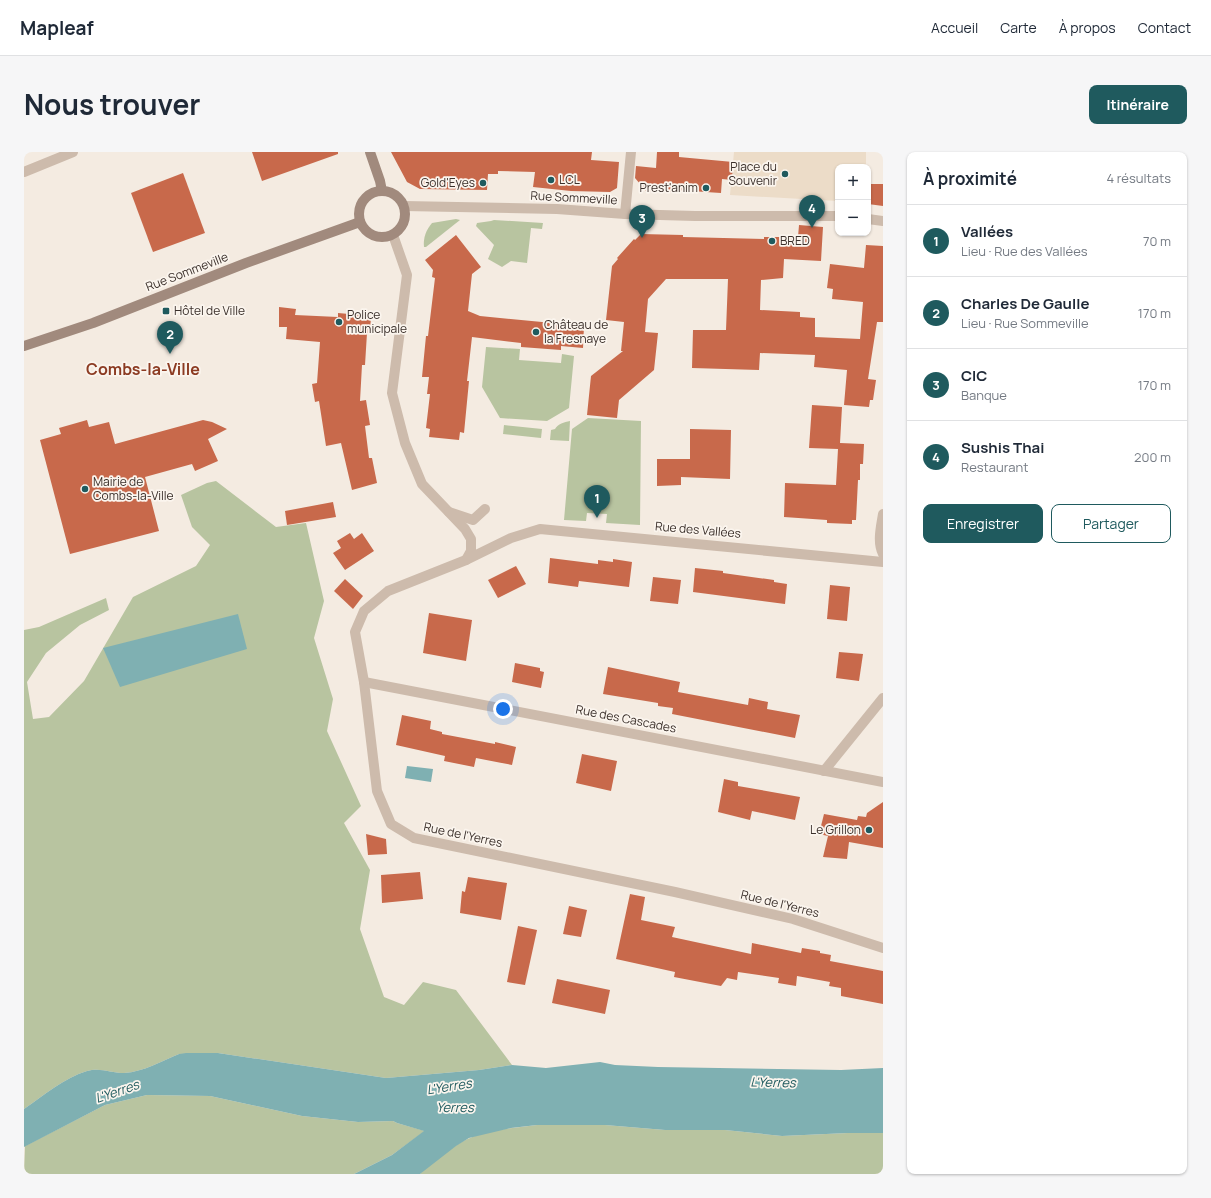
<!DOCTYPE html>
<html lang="fr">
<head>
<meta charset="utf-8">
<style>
	:root { --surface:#fff; --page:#f6f6f7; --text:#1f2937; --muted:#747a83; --line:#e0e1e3; --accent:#1f5a5e }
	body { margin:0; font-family:Manrope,sans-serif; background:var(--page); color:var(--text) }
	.controls { position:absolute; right:12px; top:12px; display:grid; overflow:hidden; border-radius:8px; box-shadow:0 1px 3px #0004 }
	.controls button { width:36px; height:36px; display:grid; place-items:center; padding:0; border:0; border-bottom:1px solid var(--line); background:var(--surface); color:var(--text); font:20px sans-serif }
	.you { position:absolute; left:479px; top:557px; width:14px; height:14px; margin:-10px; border:3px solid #fff; border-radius:50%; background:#1a73e8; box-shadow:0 0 0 6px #1a73e833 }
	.badge { display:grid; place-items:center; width:26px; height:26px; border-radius:50%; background:var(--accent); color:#fff; font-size:13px; font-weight:700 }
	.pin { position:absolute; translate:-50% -33px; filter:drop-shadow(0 1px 2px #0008) }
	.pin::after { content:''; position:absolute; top:21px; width:14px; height:12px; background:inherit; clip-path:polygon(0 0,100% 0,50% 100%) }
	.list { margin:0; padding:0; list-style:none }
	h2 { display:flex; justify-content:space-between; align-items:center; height:52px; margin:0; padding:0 16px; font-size:17px }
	h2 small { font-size:13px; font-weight:400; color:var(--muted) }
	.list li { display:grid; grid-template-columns:26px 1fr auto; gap:12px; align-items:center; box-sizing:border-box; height:72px; padding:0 16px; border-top:1px solid var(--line) }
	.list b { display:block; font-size:15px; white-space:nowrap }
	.list p { margin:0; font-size:13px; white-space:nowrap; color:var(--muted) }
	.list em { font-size:13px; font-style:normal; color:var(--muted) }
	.actions { display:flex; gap:8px; padding:12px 16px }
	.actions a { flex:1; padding:9px 0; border:1px solid var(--accent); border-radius:8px; text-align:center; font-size:14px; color:var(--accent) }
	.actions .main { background:var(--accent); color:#fff }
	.map { position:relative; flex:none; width:859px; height:1022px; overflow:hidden; border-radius:8px }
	header { display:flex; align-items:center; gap:24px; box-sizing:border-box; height:56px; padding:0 20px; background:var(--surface); border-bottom:1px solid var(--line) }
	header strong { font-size:19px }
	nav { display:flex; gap:22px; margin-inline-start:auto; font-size:14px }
	.intro { display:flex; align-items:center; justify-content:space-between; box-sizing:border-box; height:96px; padding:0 24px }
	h1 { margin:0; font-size:28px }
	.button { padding:10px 18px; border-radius:8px; background:var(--accent); color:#fff; font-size:14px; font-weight:700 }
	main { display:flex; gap:24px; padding:0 24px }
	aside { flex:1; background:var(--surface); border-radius:8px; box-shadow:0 1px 3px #0004 }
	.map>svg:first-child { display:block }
	.green { fill:#b8c4a0 }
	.plaza { fill:#ecdcc8 }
	.water { fill:#7fb0b2 }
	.building { fill:#c8694b }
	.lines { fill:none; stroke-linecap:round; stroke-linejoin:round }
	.minor { stroke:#cdbbac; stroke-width:10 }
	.tertiary { stroke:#cdbbac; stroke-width:10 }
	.secondary { stroke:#a18a7d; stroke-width:10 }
	.poi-dot { fill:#1f5a5e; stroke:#fbf5ee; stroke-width:1.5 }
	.labels { text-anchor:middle; stroke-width:3.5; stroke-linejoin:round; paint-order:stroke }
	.poi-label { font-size:12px; fill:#3b302b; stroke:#fbf5ee; text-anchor:start }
	.street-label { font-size:12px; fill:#3b302b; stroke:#fbf5ee }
	.water-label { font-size:13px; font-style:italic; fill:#1f5a5e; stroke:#fbf5ee }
	.district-label { font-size:16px; font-weight:bold; fill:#8c3b22; stroke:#fbf5ee }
</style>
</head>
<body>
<header>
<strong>Mapleaf</strong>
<nav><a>Accueil</a><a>Carte</a><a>À propos</a><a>Contact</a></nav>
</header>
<div class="intro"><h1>Nous trouver</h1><a class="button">Itinéraire</a></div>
<main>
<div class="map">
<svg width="859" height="1022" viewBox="0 0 859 1022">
	<rect width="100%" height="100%" fill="#f4ebe1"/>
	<!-- green -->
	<g class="green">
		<path d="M 432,67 L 436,68 L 402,95 L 400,95 C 399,86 402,78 408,71 Z"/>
		<path d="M 470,68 L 519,71 L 518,77 L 507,76 L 503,111 L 487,109 L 478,115 L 464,107 L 470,93 L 452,74 L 453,71 L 467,69 Z"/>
		<path d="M 462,195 L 496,197 L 495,208 L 537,211 L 538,202 L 550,204 L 545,256 L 523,269 L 476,266 L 458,235 Z"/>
		<path d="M 564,266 L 617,269 L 616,373 L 582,371 L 583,362 L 563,361 L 562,369 L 540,368 L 548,277 Z"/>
		<path d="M 546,269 L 545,289 L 526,288 L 527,278 L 531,277 C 534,272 540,270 546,269 Z"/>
		<path d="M 480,273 L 518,277 L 517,286 L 479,282 Z"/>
		<path d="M 192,329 L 252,375 L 282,371 L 300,449 L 290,486 L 309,547 L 303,579 L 337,654 L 320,671 L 346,718 L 336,777 L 360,845 L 380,853 L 399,830 L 432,838 L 488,913 L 455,918 L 362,926 L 194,901 L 155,902 C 138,909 119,920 100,921 C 87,921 76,915 63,919 C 40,926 20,943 0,957 L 0,478 L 15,475 L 82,446 L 85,458 L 56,473 L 22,501 L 3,530 L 9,567 L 25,565 L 60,529 L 109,445 L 172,414 L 186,393 L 168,375 L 157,343 L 183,331 Z"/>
		<path d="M 123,943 L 186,944 L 278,964 L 334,970 L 369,969 L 373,971 L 401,979 L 368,1003 L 330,1022 L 0,1022 L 1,994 L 81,953 Z"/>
		<path d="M 513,973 L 581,973 L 641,978 L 701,978 L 758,984 L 824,981 L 859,981 L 859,1022 L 396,1022 C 407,1011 431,992 446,986 C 467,977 491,976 513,973 Z"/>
	</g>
	<!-- plaza -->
	<path class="plaza" d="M 710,0 L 842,0 L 842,15 L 814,15 L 814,49 L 706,43 Z"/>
	<!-- water -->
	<g class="water">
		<path d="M 214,462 L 223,497 L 96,535 L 79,496 Z"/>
		<path d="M 383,614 L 409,617 L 407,630 L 381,626 Z"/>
		<path d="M 162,901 L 194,901 L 362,926 L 455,918 L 488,913 L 522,916 L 576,910 L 591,913 L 634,915 L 817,918 L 859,916 L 859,981 L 824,981 L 758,984 L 701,978 L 641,978 L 581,973 L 513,973 L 487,976 L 445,986 L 432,994 L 396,1022 L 330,1022 L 368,1003 L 400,979 L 373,971 L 369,969 L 334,970 L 278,964 L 186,944 L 123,943 L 81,953 L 0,995 L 0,957 C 20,943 40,926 63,919 C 76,915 87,921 100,921 C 119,920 138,909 155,902 Z"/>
	</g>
	<!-- building -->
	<g class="building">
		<path d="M 228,0 L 314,0 L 314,2 L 238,29 Z"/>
		<path d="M 367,0 L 568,0 L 567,8 L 595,10 L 593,36 L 586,40 L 547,39 L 509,35 L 511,20 L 474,19 L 474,22 L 464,22 L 463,38 L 396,37 L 383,30 Z"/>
		<path d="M 633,0 L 655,0 L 655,5 L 709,10 L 708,28 L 698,27 L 697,41 L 651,38 L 651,40 L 622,39 L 611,26 L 612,14 L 632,16 Z"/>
		<path d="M 159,21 L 181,81 L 129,100 L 107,41 Z"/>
		<path d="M 844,32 L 859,32 L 859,54 L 844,52 Z"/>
		<path d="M 775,73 L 799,75 L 797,109 L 760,107 L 759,126 L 737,128 L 736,158 L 776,160 L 776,165 L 791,166 L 791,185 L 836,187 L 839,150 L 808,147 L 809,137 L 803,136 L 806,112 L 840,116 L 842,93 L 859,94 L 859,170 L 853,170 L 844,227 L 852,228 L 849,248 L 846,248 L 845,255 L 820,253 L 823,218 L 790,215 L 791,203 L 736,201 L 735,218 L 668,216 L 669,178 L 702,178 L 704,127 L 642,127 L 624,147 L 621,180 L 634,181 L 630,218 L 595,248 L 593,266 L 563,263 L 567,224 L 599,199 L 597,199 L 600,170 L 582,168 L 588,114 L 594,107 L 593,106 L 610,87 L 611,88 L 617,82 L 659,83 L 659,85 L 740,87 L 740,85 L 774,85 Z"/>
		<path d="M 432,83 L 457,115 L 448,122 L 444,159 L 456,164 L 560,174 L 559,196 L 537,194 L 537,198 L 497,195 L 497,191 L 448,185 L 443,229 L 445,229 L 440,281 L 436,280 L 435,288 L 405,285 L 406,277 L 402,276 L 406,242 L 403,242 L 405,225 L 398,225 L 402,184 L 404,184 L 411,126 L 408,125 L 409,118 L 401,108 Z"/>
		<path d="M 255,155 L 272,157 L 271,163 L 314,165 L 314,161 L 347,164 L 346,181 L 343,181 L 341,213 L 338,213 L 336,249 L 342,248 L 346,273 L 341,274 L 345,306 L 348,306 L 353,331 L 328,338 L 317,291 L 302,294 L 295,249 L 291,250 L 288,232 L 293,231 L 296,190 L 262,187 L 263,175 L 255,175 Z"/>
		<path d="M 788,253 L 818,255 L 816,291 L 840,292 L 839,312 L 836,312 L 836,328 L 834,328 L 832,368 L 828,368 L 828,372 L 803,371 L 803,368 L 760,365 L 761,331 L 812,333 L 814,297 L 785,296 Z"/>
		<path d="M 63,268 L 65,275 L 85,270 L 91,292 L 179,268 L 188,270 L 203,277 L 184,287 L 194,309 L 171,319 L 168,312 L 121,325 L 135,379 L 46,402 L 16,288 L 37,282 L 35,276 Z"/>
		<path d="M 666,277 L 707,278 L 706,327 L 657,325 L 657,333 L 633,334 L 633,307 L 666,307 Z"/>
		<path d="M 309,350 L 312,365 L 263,373 L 261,359 Z"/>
		<path d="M 326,381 L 330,387 L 338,381 L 350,399 L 321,418 L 309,401 L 317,396 L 313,389 Z"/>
		<path d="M 526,406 L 574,412 L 574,408 L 589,410 L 589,407 L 608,410 L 605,435 L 555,429 L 554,435 L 524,431 Z"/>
		<path d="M 492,414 L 502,432 L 474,446 L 464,428 Z"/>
		<path d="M 671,416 L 699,419 L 699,421 L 750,428 L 750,430 L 763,432 L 761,452 L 669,440 Z"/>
		<path d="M 629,425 L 657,428 L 654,452 L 626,449 Z"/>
		<path d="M 321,427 L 339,444 L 329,457 L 310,439 Z"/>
		<path d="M 806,433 L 826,435 L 823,469 L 803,467 Z"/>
		<path d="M 405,461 L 448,468 L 442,509 L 399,501 Z"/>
		<path d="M 815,500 L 839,502 L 835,529 L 812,526 Z"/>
		<path d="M 491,511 L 516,516 L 516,519 L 520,520 L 517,536 L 488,530 Z"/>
		<path d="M 584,515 L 656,530 L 654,540 L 724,553 L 725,546 L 744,550 L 743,557 L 776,563 L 771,586 L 648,562 L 649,556 L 634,554 L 634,551 L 579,542 Z"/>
		<path d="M 378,563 L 407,569 L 406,577 L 418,580 L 418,582 L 471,592 L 471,590 L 492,595 L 488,613 L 452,606 L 450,615 L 420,609 L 421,604 L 372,593 Z"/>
		<path d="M 558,602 L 593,609 L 587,639 L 552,631 Z"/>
		<path d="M 700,627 L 714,630 L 714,634 L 776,645 L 771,668 L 728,659 L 726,668 L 694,660 Z"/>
		<path d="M 859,650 L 859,696 L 825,690 L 823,707 L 799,705 L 804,684 L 795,682 L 800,662 L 833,668 L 834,664 L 842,665 L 843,661 Z"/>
		<path d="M 342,682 L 362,687 L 363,702 L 344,703 Z"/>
		<path d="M 396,720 L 399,747 L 358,751 L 357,723 Z"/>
		<path d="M 444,725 L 483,731 L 477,768 L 436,761 L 438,739 L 441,740 Z"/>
		<path d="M 606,742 L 621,745 L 617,768 L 651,775 L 648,785 L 727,802 L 728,791 L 777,801 L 778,796 L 796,799 L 796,801 L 807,803 L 806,809 L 859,819 L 859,852 L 817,844 L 817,836 L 805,834 L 806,830 L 773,824 L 772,834 L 754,831 L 755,826 L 714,820 L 713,828 L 703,826 L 697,834 L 650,825 L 651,820 L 592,807 Z"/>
		<path d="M 545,754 L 563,758 L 557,785 L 539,782 Z"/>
		<path d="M 494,774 L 513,778 L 501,833 L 483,830 Z"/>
		<path d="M 533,827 L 586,838 L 581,862 L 528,851 Z"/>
	</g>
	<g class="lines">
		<!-- minor -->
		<g class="minor">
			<path d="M 380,54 L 533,57 L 601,62 L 671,64 L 814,64"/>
			<path d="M 601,62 L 607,0"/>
			<path d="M 844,67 L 859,69"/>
			<path d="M 369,83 L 383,123 L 368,241 L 381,291 L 398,332 L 441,377 L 447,387 L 447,399 L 442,408"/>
			<path d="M 425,360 L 449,368 L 461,357"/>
			<path d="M 859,362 C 857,375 853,390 859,402"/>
			<path d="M 859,410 L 516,377 L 487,386 L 442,408 L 364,439 L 340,459 L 331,480 L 340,530 L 353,639 L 367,672 L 390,686 L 651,740 L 769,767 L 859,796"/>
			<path d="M 340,530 L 859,630"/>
			<path d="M 800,619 L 859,546"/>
		</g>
		<!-- tertiary -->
		<path class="tertiary" d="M 0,20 L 49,0"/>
		<!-- secondary -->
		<g class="secondary">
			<path d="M 346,0 L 356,29 L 358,39"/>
			<circle cx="358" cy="62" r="23"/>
			<path d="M 0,194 L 69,171 L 222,111 L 336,70"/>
		</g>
	</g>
	<!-- markers -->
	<g class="poi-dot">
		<circle cx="761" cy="22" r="4"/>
		<circle cx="527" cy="28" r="4"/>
		<circle cx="459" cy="31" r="4"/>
		<circle cx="682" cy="36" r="4"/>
		<circle cx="748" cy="89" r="4"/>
		<rect x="138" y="155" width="8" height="8" rx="2"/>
		<circle cx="315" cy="170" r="4"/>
		<circle cx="512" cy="180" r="4"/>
		<circle cx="61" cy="337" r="4"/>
		<circle cx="845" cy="678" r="4"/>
	</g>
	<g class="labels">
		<!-- poi labels -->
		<g class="poi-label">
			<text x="753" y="19" text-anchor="end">Place du<tspan x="753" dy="14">Souvenir</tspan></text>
			<text x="535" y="32">LCL</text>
			<text x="451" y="35" text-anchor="end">Gold'Eyes</text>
			<text x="674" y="40" text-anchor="end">Prest'anim</text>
			<text x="756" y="93">BRED</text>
			<text x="150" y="163">Hôtel de Ville</text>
			<text x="323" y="167">Police<tspan x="323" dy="14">municipale</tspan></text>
			<text x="520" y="177">Château de<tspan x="520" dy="14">la Fresnaye</tspan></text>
			<text x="69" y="334">Mairie de<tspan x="69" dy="14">Combs-la-Ville</tspan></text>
			<text x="837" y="682" text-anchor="end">Le Grillon</text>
		</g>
		<!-- street labels -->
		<g class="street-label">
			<text transform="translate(550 46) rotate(3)" y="4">Rue Sommeville</text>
			<text transform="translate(163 120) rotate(-21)" y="4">Rue Sommeville</text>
			<text transform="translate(674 378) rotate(5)" y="4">Rue des Vallées</text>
			<text transform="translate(602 567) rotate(11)" y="4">Rue des Cascades</text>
			<text transform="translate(439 683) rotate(12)" y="4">Rue de l'Yerres</text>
			<text transform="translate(756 752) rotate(14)" y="4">Rue de l'Yerres</text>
		</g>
		<!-- water labels -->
		<g class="water-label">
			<text transform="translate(749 930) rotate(1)" y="5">L'Yerres</text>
			<text transform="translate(425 934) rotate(-9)" y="5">L'Yerres</text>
			<text transform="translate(93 939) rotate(-19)" y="5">L'Yerres</text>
			<text x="431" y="960">Yerres</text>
		</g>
		<!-- district labels -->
		<g class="district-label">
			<text x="119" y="223">Combs-la-Ville</text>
		</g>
	</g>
</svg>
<div class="controls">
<button>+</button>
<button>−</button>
</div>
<div class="you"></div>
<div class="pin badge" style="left:573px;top:366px">1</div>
<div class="pin badge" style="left:146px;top:202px">2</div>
<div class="pin badge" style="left:618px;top:86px">3</div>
<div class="pin badge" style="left:788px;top:76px">4</div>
</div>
<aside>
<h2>À proximité<small>4 résultats</small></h2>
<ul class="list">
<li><span class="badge">1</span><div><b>Vallées</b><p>Lieu · Rue des Vallées</p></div><em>70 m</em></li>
<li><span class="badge">2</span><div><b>Charles De Gaulle</b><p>Lieu · Rue Sommeville</p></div><em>170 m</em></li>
<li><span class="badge">3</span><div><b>CIC</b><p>Banque</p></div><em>170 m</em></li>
<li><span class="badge">4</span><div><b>Sushis Thai</b><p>Restaurant</p></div><em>200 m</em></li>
</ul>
<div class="actions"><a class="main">Enregistrer</a><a>Partager</a></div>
</aside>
</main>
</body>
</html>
